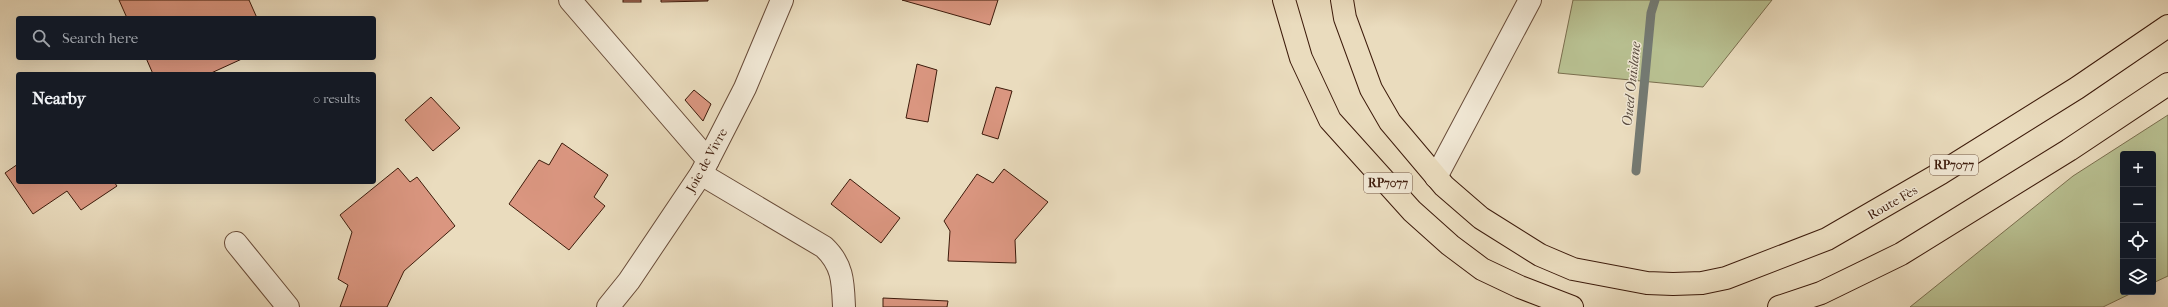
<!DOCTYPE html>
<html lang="en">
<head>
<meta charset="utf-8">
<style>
	:root { --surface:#171b24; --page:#242831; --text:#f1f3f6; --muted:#9ea1a6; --line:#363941 }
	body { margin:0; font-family:"IM FELL French Canon",serif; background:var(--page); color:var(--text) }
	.controls { position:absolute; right:12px; bottom:12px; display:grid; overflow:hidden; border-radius:4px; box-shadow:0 4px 16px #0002 }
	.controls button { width:36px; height:36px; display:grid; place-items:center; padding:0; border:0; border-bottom:1px solid var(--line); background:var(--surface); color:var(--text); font:20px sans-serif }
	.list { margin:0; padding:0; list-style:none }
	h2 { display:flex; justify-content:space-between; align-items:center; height:52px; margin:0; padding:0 16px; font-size:17px }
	h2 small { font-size:13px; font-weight:400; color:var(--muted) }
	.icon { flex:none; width:22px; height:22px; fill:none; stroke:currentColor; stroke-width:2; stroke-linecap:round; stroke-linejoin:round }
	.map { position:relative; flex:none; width:2168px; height:307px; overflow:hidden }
	.search { position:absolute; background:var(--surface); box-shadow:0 4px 16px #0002; left:16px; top:16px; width:360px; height:44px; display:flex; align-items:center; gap:10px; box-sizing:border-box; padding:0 14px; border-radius:4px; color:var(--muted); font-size:15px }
	.panel { position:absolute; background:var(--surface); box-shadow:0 4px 16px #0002; left:16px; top:72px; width:360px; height:112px; border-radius:4px }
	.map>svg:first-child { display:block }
	.green { fill:#b8c091; stroke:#7a6e4e }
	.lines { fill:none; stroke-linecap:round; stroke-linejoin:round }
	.stream { stroke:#747a73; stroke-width:9 }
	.building { fill:#da9680; stroke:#3d1b0b }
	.minor-casing { stroke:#684b38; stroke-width:24 }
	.major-casing { stroke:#3d1b0b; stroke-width:24 }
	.minor { stroke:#f1e8d5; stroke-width:22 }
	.major { stroke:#eadcbe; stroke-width:22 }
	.labels { text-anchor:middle; stroke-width:3; stroke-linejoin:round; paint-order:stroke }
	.shield { fill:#f1e8d5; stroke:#735848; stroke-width:1 }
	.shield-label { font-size:12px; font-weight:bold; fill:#3d1b0b }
	.street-label { font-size:13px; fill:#3d1b0b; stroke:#f1e8d5 }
	.water-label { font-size:14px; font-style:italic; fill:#594b3f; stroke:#f1e8d5 }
</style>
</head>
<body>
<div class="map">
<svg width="2168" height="307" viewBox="0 0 2168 307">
	<rect width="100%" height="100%" fill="#eadcbe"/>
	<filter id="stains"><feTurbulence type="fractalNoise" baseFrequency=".005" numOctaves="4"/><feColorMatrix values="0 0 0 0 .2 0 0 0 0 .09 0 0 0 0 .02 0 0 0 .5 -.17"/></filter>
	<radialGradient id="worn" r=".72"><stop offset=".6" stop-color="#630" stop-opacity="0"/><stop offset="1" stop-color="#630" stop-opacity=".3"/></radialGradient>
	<!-- green -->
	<g class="green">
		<path d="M 1573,0 L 1772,0 L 1703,87 L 1558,73 Z"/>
		<path d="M 2168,115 L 2168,276 L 2153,283 L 2153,154 L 2123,154 L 2123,292 L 2134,292 L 2103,307 L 1910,307 L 2073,176 Z"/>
	</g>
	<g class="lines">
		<!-- stream -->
		<path class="stream" d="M 1636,171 L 1651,13 L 1655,0"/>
	</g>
	<!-- building -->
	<g class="building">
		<path d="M 119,0 L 249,0 L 257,18 L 127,18 Z"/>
		<rect x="623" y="0" width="18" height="2"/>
		<path d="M 661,0 L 708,0 L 708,1 L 661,2 Z"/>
		<path d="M 902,0 L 998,0 L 990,25 Z"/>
		<path d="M 146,58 L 244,58 L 209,74 L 153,74 Z"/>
		<path d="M 917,64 L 937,70 L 928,122 L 906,118 Z"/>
		<path d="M 996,87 L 1012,91 L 998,139 L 982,134 Z"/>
		<path d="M 694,90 L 711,104 L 703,121 L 685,100 Z"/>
		<path d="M 431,97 L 460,128 L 433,151 L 405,120 Z"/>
		<path d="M 562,143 L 608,175 L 594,197 L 605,206 L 569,250 L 509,204 L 539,160 L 549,165 Z"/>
		<path d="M 18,164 L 18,182 L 114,182 L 117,186 L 81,210 L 67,191 L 33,214 L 5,173 Z"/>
		<path d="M 398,168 L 410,182 L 417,177 L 455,226 L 404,271 L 387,307 L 340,307 L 348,285 L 338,279 L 352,232 L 340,215 Z"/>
		<path d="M 1004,169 L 1048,202 L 1015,240 L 1016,263 L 948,261 L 950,231 L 944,221 L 977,174 L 993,183 Z"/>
		<path d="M 850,179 L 900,218 L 881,243 L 831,204 Z"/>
		<path d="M 883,298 L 948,301 L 947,307 L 883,307 Z"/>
	</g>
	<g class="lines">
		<defs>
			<g id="minor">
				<path d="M 570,0 L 708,160"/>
				<path d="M 701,174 L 824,247 C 843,265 843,282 844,307"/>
				<path d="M 1436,177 L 1530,0"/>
				<path d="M 236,243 L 288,307"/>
				<path d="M 608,307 L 629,281 L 701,174 L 745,88 L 782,0"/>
			</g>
			<g id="major">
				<path d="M 1284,0 L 1301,58 L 1330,120 L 1412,211 L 1450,245 L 1482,269 L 1520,287 L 1572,307"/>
				<path d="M 1342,0 L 1345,18 L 1371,89 L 1390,122 L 1444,186 L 1481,218 L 1540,255 L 1573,269 L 1647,283 L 1673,284 L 1702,283 L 1726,278 L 1827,239 L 1941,173 L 2077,88 L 2168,26"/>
				<path d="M 1779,307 L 1821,293 L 1901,254 L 2069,150 L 2168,84"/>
			</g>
		</defs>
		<!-- minor casing -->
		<use href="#minor" class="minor-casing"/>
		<!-- major casing -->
		<use href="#major" class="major-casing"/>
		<!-- minor -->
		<use href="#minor" class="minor"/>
		<!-- major -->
		<use href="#major" class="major"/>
	</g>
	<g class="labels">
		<!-- shield labels -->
		<g class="shield">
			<rect x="1930" y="155" width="48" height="20" rx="3"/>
			<rect x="1364" y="173" width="48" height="20" rx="3"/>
		</g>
		<g class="shield-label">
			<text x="1954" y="169">RP7077</text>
			<text x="1388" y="187">RP7077</text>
		</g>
		<!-- street labels -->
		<g class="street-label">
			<text transform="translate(706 160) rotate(-61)" y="5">Joie de Vivre</text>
			<text transform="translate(1892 202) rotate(-30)" y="5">Route Fès</text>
		</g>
		<!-- water labels -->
		<g class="water-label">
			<text transform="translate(1631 84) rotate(-84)" y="5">Oued Ouislane</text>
		</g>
	</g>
	<rect width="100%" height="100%" filter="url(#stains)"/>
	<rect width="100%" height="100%" fill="url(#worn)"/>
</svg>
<div class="controls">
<button>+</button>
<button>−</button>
<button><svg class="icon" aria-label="locate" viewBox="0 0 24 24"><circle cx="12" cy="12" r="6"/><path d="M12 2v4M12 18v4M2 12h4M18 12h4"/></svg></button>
<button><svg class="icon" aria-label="layers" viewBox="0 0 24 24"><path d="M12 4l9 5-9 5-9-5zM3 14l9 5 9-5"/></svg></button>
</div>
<div class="search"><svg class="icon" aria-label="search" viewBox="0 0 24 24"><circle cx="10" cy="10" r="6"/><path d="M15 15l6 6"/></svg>Search here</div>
<section class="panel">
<h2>Nearby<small>0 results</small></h2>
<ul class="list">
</ul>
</section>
</div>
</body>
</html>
